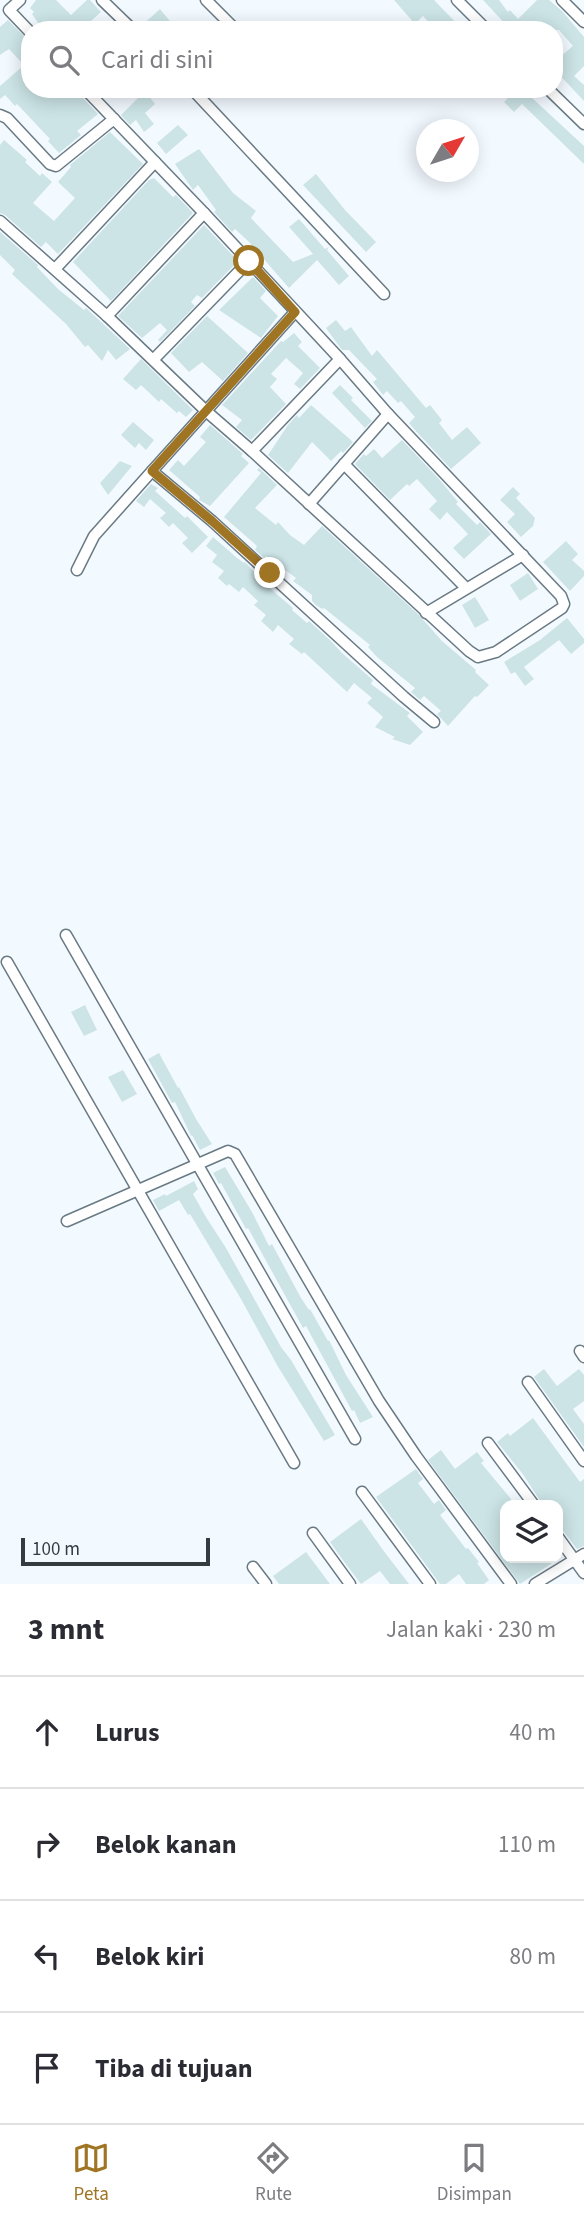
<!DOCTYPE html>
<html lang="id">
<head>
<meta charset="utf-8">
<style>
	:root { --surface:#fff; --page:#f7f7f7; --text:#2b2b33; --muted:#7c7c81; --line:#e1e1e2; --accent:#9f7524 }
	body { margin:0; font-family:"Source Sans 3",sans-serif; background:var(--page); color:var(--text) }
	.controls { position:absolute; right:21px; bottom:21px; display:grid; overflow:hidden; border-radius:14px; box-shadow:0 4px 18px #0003 }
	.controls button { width:63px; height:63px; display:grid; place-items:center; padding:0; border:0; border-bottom:2px solid var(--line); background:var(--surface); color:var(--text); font:35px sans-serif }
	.compass { position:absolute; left:416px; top:119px; width:63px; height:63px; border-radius:50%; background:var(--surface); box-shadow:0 4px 18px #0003; rotate:51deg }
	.scale { position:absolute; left:21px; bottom:18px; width:189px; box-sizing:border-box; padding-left:7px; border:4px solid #353c40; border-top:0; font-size:19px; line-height:24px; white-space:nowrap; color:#353c40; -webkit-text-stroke:5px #f3faff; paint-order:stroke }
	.stop { position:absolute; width:21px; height:21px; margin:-16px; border:5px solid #9f7524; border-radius:50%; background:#fff }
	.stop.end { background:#9f7524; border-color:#fff; box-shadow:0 2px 7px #0008 }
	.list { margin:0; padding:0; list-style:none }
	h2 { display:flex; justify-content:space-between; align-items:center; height:91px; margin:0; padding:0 28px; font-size:30px }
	h2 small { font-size:23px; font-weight:400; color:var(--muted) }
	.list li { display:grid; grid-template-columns:46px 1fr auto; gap:21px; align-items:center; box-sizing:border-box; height:112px; padding:0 28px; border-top:2px solid var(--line) }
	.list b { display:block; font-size:26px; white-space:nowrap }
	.list em { font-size:23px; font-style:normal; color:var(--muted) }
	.icon { flex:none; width:38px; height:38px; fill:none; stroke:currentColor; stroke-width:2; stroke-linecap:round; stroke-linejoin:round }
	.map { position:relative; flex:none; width:584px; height:1584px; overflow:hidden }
	.search { position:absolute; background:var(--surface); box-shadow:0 4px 18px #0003; left:21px; right:21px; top:21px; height:77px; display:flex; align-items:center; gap:18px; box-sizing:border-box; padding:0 24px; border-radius:28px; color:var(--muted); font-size:26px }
	.sheet { height:539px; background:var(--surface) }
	nav { display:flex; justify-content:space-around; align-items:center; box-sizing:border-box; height:98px; border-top:2px solid var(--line); background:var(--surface); font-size:19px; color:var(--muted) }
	nav a { display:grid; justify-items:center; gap:4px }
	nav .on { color:var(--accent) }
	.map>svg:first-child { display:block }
	.building { fill:#cce4e6 }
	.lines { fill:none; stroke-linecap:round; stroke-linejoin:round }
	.street-casing { stroke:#697a84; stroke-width:13 }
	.street { stroke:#fff; stroke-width:10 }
	.route { stroke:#9f7524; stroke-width:9 }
</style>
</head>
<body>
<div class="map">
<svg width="584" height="1584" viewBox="0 0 584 1584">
	<rect width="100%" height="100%" fill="#f3faff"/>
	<!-- building -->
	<g class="building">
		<path d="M 36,0 L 56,0 L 71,15 L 87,0 L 90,0 L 101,12 L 81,30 L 43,30 L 32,14 L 34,12 L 30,8 Z"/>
		<path d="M 394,0 L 434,0 L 463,30 L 436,30 L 423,16 L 415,24 Z"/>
		<path d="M 483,0 L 499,0 L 508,12 L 510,10 L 518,19 L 537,0 L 549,0 L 562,11 L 584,37 L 584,66 L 574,76 L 584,85 L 584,101 L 554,69 L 554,62 L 573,46 L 559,30 L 508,30 L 509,28 Z"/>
		<path d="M 160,9 L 177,30 L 141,30 L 140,27 Z"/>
		<path d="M 8,20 L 30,42 L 30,89 L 77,89 L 79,94 L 98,114 L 77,131 L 81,135 L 59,153 L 48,141 L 50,139 L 17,104 L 15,106 L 5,95 L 0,99 L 0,86 L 24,65 L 9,49 L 0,55 L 0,27 Z"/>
		<path d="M 517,89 L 537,89 L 530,96 L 584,146 L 584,164 L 522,104 L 514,112 L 504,102 Z"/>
		<path d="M 145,91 L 155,104 L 145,113 L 154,124 L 144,132 L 136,120 L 130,125 L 121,115 Z"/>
		<path d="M 178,125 L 188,135 L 166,154 L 157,143 Z"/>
		<path d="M 110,132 L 143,164 L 58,254 L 46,242 L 41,247 L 5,215 L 0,213 L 0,145 L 4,140 L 27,160 L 25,162 L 40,176 L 42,173 L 52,182 L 33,203 L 54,221 L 75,198 L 58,182 L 71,167 L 70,165 Z"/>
		<path d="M 199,149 L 233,193 L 256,211 L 251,218 L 293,262 L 313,254 L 289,227 L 299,219 L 325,249 L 329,247 L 327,250 L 349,276 L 339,285 L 317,260 L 289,288 L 248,241 L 235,229 L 232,232 L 214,212 L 216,210 L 198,185 L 193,190 L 175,164 Z"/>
		<path d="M 316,174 L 345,210 L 376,242 L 366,252 L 303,185 Z"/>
		<path d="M 154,178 L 173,197 L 176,195 L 193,213 L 111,301 L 73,262 L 149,180 Z"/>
		<path d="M 204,225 L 238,261 L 202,298 L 197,295 L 191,302 L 195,306 L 160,342 L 158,340 L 167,330 L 160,323 L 142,338 L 118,316 Z"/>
		<path d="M 0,232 L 38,265 L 37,267 L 58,289 L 84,310 L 86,308 L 130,349 L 116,360 L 108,350 L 102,361 L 88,345 L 85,347 L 66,324 L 12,274 L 15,270 L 0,255 Z"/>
		<path d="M 253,277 L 266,291 L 260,298 L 278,316 L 261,338 L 219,310 Z"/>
		<path d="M 207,316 L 248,353 L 223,381 L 202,362 L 189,372 L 171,353 Z"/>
		<path d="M 336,320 L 345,331 L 351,327 L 372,356 L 377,350 L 426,408 L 430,405 L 442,420 L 439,423 L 452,440 L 467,427 L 481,443 L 451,469 L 414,429 L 409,423 L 415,417 L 401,401 L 398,403 L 387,391 L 383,395 L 373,382 L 377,379 L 349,350 L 342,350 L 339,346 L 326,328 Z"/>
		<path d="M 294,333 L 302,342 L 298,346 L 320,368 L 300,389 L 294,384 L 303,373 L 286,358 L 271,374 L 277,379 L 270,387 L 286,404 L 251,440 L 236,427 L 242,420 L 222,405 L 281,341 L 283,342 Z"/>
		<path d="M 141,359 L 193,410 L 186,417 L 179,411 L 177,413 L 161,399 L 159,402 L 141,385 L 136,390 L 123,379 Z"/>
		<path d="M 340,385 L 353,398 L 351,400 L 372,421 L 365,428 L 332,393 Z"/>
		<path d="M 311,405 L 353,442 L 343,453 L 341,451 L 331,461 L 312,442 L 288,473 L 268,455 L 288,425 L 297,415 L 299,418 Z"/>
		<path d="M 133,422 L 154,440 L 146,450 L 139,443 L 135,448 L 121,435 Z"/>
		<path d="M 210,425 L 243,454 L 241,456 L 249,463 L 210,506 L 199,500 L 200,497 L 169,470 L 178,460 L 184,466 L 206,442 L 200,437 Z"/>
		<path d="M 402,440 L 439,479 L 458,502 L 456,504 L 477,525 L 480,522 L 491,534 L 464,559 L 453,548 L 468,534 L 447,512 L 440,520 L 429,509 L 437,501 L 417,479 L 409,486 L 407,484 L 390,500 L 355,464 L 364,454 L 366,456 L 374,449 L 382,458 Z"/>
		<path d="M 120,461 L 132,466 L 108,495 L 100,483 Z"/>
		<path d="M 259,468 L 277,485 L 255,508 L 276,525 L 278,522 L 290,535 L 304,545 L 322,526 L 419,615 L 442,641 L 476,670 L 475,672 L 489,685 L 477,697 L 475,696 L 448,726 L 437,714 L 441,711 L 424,696 L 420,700 L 411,692 L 415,688 L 377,657 L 368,647 L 370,645 L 324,608 L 322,609 L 316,605 L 312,601 L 312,595 L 293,581 L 296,578 L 266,556 L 264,558 L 255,550 L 257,546 L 224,517 L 261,473 L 257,470 Z"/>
		<path d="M 151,484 L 158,488 L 155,491 L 185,518 L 187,516 L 208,537 L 192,553 L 182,543 L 188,538 L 173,523 L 169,527 L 160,518 L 166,513 L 150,499 L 144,507 L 136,501 Z"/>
		<path d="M 513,487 L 520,494 L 516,498 L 535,518 L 533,526 L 521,537 L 507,522 L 515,514 L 500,500 Z"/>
		<path d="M 213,537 L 236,557 L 244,563 L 245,562 L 266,585 L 293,608 L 292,610 L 307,623 L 309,621 L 331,641 L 342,653 L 373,680 L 371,684 L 410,713 L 407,716 L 423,732 L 410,745 L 392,739 L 395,737 L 375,727 L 383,717 L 367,703 L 372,698 L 354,683 L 347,692 L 304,652 L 302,654 L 289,644 L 294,639 L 278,625 L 273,632 L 261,621 L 266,615 L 254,605 L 258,601 L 243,587 L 239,592 L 229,584 L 227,586 L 218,578 L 224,571 L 212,562 L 217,555 L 206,546 Z"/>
		<path d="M 566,541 L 578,554 L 572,560 L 584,571 L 584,576 L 570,591 L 543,562 Z"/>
		<path d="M 528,573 L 538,589 L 520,601 L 510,585 Z"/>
		<path d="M 475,597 L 489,620 L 475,628 L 462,605 Z"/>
		<path d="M 567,618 L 584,639 L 584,643 L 571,654 L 559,640 L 524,667 L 534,679 L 525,686 L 515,672 L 511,674 L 504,662 L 540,640 Z"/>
		<path d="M 85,1005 L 97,1030 L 84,1036 L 71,1012 Z"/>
		<path d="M 159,1053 L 178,1088 L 179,1087 L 196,1119 L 212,1144 L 200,1150 L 192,1135 L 191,1136 L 175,1102 L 172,1103 L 148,1059 Z"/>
		<path d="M 123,1070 L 137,1094 L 122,1102 L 108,1077 Z"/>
		<path d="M 225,1167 L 252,1212 L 269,1246 L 272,1244 L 301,1298 L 309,1310 L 310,1309 L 328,1341 L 329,1340 L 346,1375 L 373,1417 L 360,1423 L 354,1410 L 352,1411 L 306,1326 L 303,1328 L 248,1228 L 246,1229 L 221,1183 L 219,1184 L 213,1173 Z"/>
		<path d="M 194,1181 L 198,1189 L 193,1194 L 206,1217 L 226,1248 L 281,1347 L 291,1360 L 335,1435 L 324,1441 L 277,1365 L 241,1299 L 190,1214 L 188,1215 L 179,1200 L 159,1211 L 153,1200 L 165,1194 L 166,1196 Z"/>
		<path d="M 544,1369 L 557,1386 L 579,1369 L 584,1375 L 584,1401 L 573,1409 L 584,1424 L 584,1447 L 534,1377 Z"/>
		<path d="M 533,1418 L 580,1482 L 584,1479 L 584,1546 L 577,1549 L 564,1532 L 558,1529 L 558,1505 L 543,1505 L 522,1473 L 497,1442 L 508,1433 L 510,1436 Z"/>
		<path d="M 441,1450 L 455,1469 L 477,1452 L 484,1461 L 481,1463 L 516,1505 L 505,1505 L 505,1558 L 560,1558 L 520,1584 L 428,1460 Z"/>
		<path d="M 416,1469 L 423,1479 L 418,1483 L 434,1504 L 439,1500 L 446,1510 L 440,1515 L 466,1549 L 468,1548 L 479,1562 L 477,1563 L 489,1580 L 484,1584 L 466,1584 L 459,1574 L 446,1584 L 440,1584 L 376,1497 Z"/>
		<path d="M 361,1519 L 383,1550 L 409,1584 L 390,1584 L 380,1571 L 361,1584 L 345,1563 L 330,1542 Z"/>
		<path d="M 306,1552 L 330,1584 L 279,1584 L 273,1576 Z"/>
	</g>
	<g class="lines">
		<defs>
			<g id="street">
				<path d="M 20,0 L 9,10 L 30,32"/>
				<path d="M 102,0 L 133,30"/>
				<path d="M 206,0 L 236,30"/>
				<path d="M 457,0 L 487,30"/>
				<path d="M 562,0 L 584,22"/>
				<path d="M 192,89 L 384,294"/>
				<path d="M 548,89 L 584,124"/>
				<path d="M 0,115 L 7,118 L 50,164 L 56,166 L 114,119"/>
				<path d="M 0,221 L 107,316 L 206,411 L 252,451 L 469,651 L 478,657 L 496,652 L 562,608 L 564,604 L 561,596 L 388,414 L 340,359 L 204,213 L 85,89"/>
				<path d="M 55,269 L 155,162"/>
				<path d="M 295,312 L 152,471 L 212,521 L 404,697 L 434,722"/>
				<path d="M 107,316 L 204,213"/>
				<path d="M 154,359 L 249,261"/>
				<path d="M 252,451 L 340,359"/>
				<path d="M 344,464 L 466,588"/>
				<path d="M 309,504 L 388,414"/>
				<path d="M 77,570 L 94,536 L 152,471"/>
				<path d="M 426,613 L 523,555"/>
				<path d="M 66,935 L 355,1439"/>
				<path d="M 7,962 L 294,1463"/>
				<path d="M 67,1221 L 228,1151 L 235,1154 L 379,1401 L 416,1456 L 511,1584"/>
				<path d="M 580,1351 L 584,1357"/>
				<path d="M 528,1382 L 584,1461"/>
				<path d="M 488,1443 L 534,1505"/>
				<path d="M 362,1492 L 430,1584"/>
				<path d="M 313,1533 L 350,1584"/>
				<path d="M 558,1537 L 584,1573"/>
				<path d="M 253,1567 L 266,1584"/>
				<path d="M 535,1584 L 584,1554"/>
			</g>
		</defs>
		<!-- street casing -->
		<use href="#street" class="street-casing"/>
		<!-- street -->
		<use href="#street" class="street"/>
	</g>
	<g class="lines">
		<!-- route -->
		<path class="route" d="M 249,261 L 295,312 L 152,471 L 212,521 L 270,573"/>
	</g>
</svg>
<div class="controls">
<button><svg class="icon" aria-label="layers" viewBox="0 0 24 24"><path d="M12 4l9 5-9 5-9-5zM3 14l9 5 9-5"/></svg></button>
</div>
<svg class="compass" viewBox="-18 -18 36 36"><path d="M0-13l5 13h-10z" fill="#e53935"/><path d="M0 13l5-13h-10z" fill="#7c7c81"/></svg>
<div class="scale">100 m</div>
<div class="stop" style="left:249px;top:261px"></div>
<div class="stop end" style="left:270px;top:573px"></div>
<div class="search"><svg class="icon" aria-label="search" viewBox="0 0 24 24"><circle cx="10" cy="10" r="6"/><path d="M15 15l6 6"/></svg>Cari di sini</div>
</div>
<section class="sheet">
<h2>3 mnt<small>Jalan kaki · 230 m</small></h2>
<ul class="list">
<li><svg class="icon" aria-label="ahead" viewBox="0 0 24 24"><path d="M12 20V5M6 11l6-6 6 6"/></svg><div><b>Lurus</b></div><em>40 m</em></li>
<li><svg class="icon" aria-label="right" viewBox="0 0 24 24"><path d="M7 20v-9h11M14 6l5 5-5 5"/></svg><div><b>Belok kanan</b></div><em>110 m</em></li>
<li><svg class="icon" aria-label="left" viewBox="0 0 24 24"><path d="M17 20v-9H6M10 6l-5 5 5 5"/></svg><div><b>Belok kiri</b></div><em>80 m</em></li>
<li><svg class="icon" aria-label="arrive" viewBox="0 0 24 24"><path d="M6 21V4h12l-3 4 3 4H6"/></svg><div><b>Tiba di tujuan</b></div></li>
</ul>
</section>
<nav>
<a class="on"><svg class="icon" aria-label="map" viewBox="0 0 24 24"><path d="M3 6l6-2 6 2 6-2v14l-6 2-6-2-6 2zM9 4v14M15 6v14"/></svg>Peta</a>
<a><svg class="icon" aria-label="directions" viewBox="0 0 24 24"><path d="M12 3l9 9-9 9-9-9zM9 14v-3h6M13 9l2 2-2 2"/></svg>Rute</a>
<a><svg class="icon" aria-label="saved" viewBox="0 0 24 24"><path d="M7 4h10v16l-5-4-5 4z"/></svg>Disimpan</a>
</nav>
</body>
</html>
